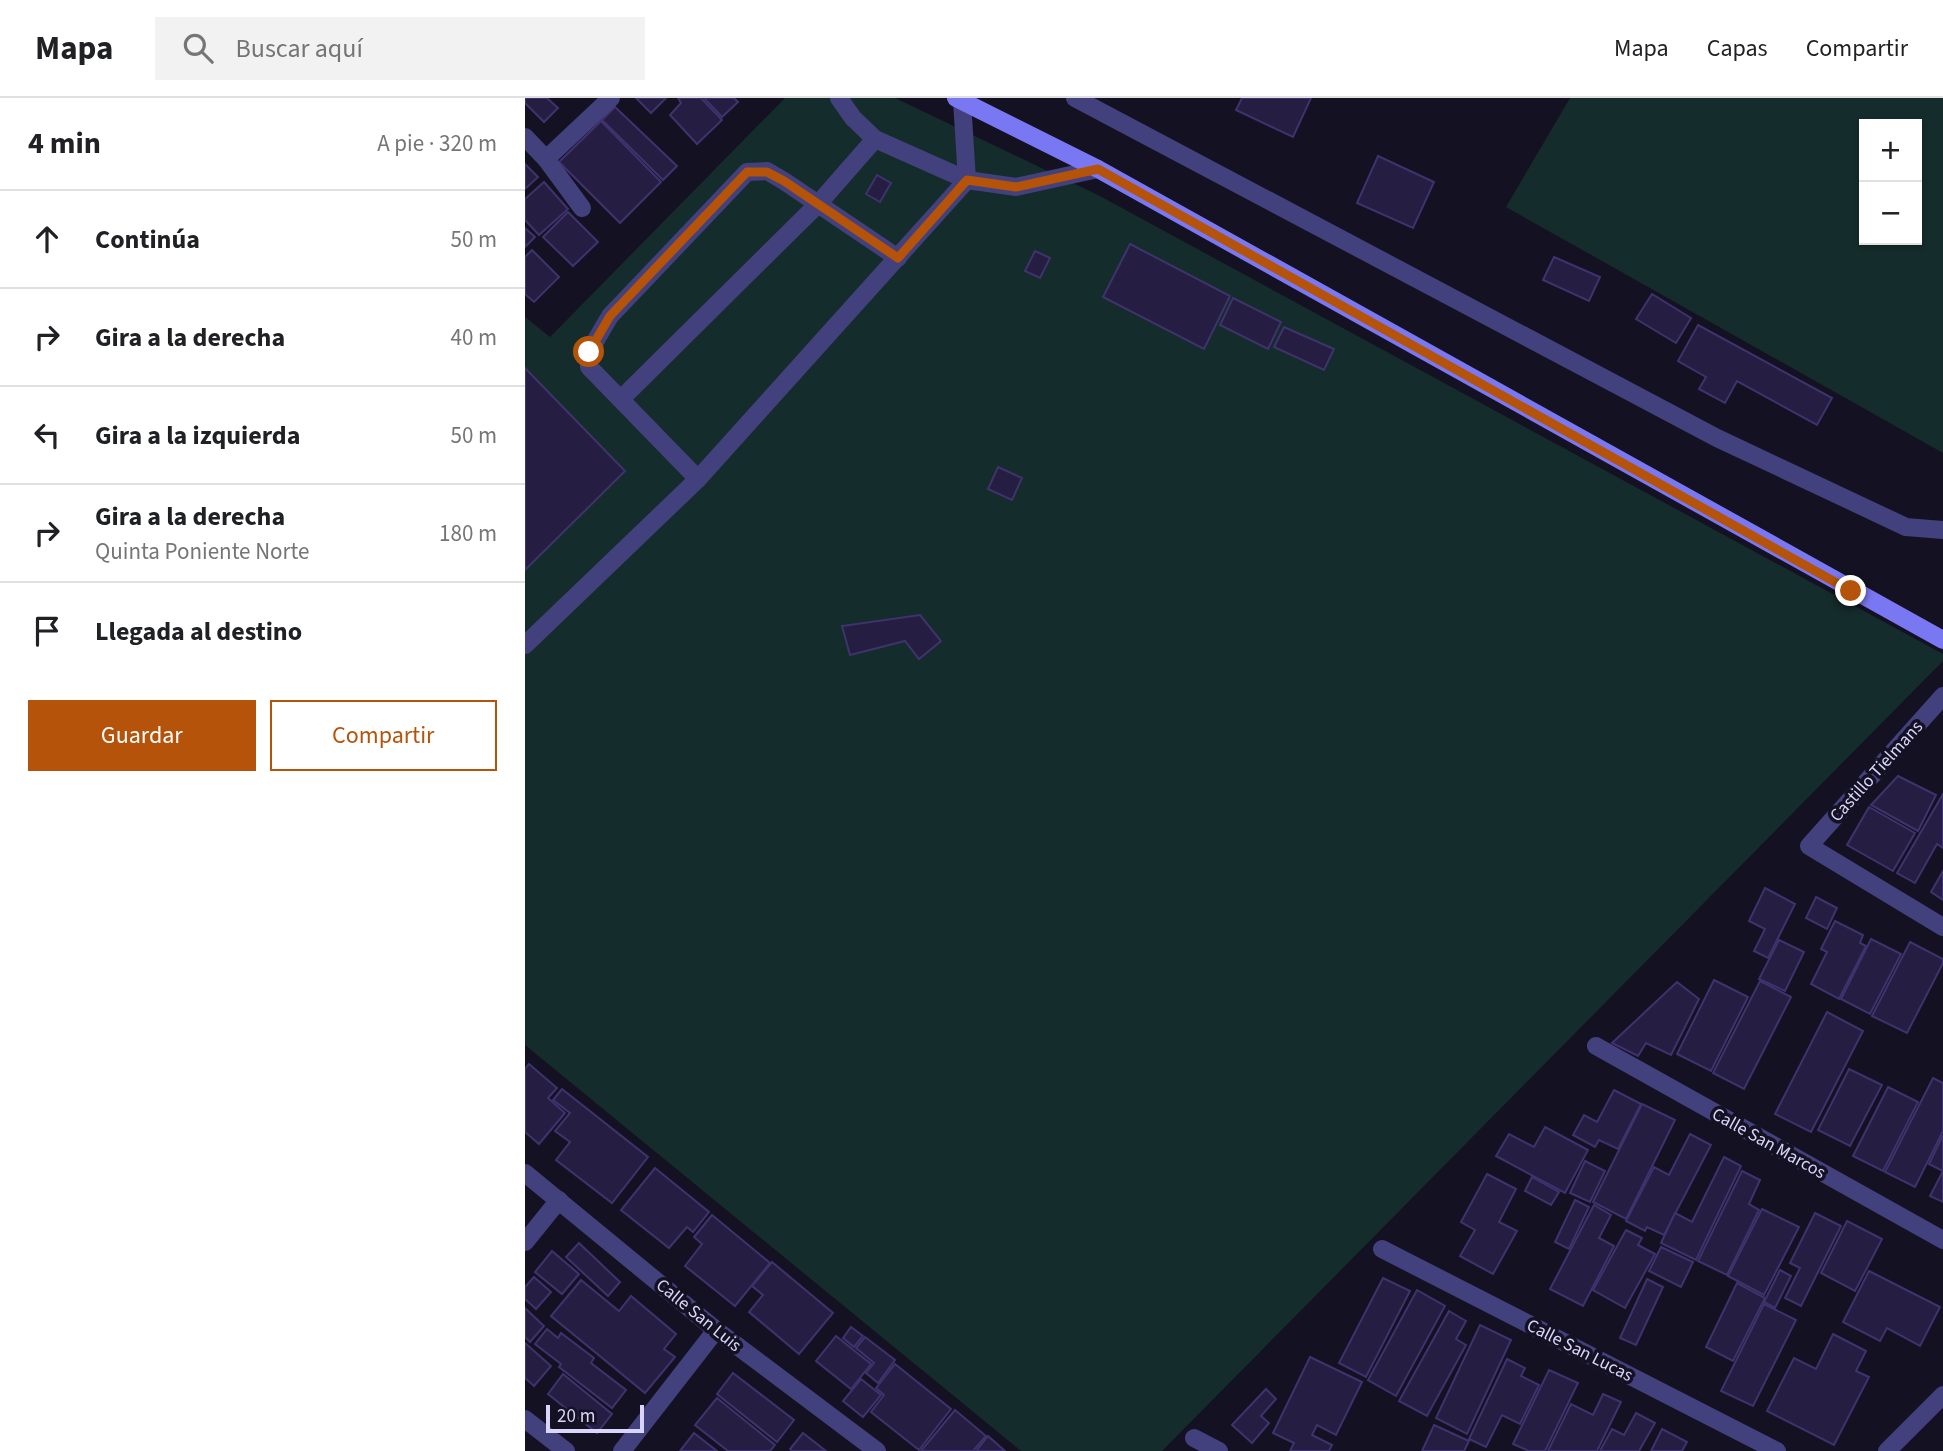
<!DOCTYPE html>
<html lang="es">
<head>
<meta charset="utf-8">
<style>
	:root { --surface:#fff; --page:#f2f2f2; --text:#202124; --muted:#757577; --line:#e0e0e0; --accent:#b45309 }
	body { margin:0; font-family:"Source Sans 3",sans-serif; background:var(--page); color:var(--text) }
	.controls { position:absolute; right:21px; top:21px; display:grid; overflow:hidden; border-radius:0px; box-shadow:0 2px 5px #0004 }
	.controls button { width:63px; height:63px; display:grid; place-items:center; padding:0; border:0; border-bottom:2px solid var(--line); background:var(--surface); color:var(--text); font:35px sans-serif }
	.scale { position:absolute; left:21px; bottom:18px; width:98px; box-sizing:border-box; padding-left:7px; border:4px solid #dad6fb; border-top:0; font-size:19px; line-height:24px; white-space:nowrap; color:#dad6fb; -webkit-text-stroke:5px #141123; paint-order:stroke }
	.stop { position:absolute; width:21px; height:21px; margin:-16px; border:5px solid #b45309; border-radius:50%; background:#fff }
	.stop.end { background:#b45309; border-color:#fff; box-shadow:0 2px 7px #0008 }
	.list { margin:0; padding:0; list-style:none }
	h2 { display:flex; justify-content:space-between; align-items:center; height:91px; margin:0; padding:0 28px; font-size:30px }
	h2 small { font-size:23px; font-weight:400; color:var(--muted) }
	.list li { display:grid; grid-template-columns:46px 1fr auto; gap:21px; align-items:center; box-sizing:border-box; height:98px; padding:0 28px; border-top:2px solid var(--line) }
	.list b { display:block; font-size:26px; white-space:nowrap }
	.list p { margin:0; font-size:23px; white-space:nowrap; color:var(--muted) }
	.list em { font-size:23px; font-style:normal; color:var(--muted) }
	.actions { display:flex; gap:14px; padding:21px 28px }
	.actions a { flex:1; padding:16px 0; border:2px solid var(--accent); border-radius:0px; text-align:center; font-size:24px; color:var(--accent) }
	.actions .main { background:var(--accent); color:#fff }
	.icon { flex:none; width:38px; height:38px; fill:none; stroke:currentColor; stroke-width:2; stroke-linecap:round; stroke-linejoin:round }
	.map { position:relative; flex:none; width:1418px; height:1353px; overflow:hidden }
	header { display:flex; align-items:center; gap:42px; box-sizing:border-box; height:98px; padding:0 35px; background:var(--surface); border-bottom:2px solid var(--line) }
	header strong { font-size:33px }
	nav { display:flex; gap:38px; margin-inline-start:auto; font-size:24px }
	.search { width:490px; height:63px; background:var(--page); display:flex; align-items:center; gap:18px; box-sizing:border-box; padding:0 24px; border-radius:0px; color:var(--muted); font-size:26px }
	main { display:flex }
	aside { flex:1; background:var(--surface) }
	.map>svg:first-child { display:block }
	.green { fill:#142c2b; fill-rule:evenodd }
	.building { fill:#251e42; stroke:#3e336c; stroke-width:2 }
	.lines { fill:none; stroke-linecap:round; stroke-linejoin:round }
	.lane { stroke:#42407d; stroke-width:18 }
	.street { stroke:#42407d; stroke-width:18 }
	.secondary { stroke:#7977f2; stroke-width:18 }
	.route { stroke:#b45309; stroke-width:9 }
	.labels { text-anchor:middle; stroke-width:7; stroke-linejoin:round; paint-order:stroke }
	.street-label { font-size:18px; fill:#dad6fb; stroke:#141123 }
</style>
</head>
<body>
<header>
<strong>Mapa</strong>
<div class="search"><svg class="icon" aria-label="search" viewBox="0 0 24 24"><circle cx="10" cy="10" r="6"/><path d="M15 15l6 6"/></svg>Buscar aquí</div>
<nav><a>Mapa</a><a>Capas</a><a>Compartir</a></nav>
</header>
<main>
<aside>
<h2>4 min<small>A pie · 320 m</small></h2>
<ul class="list">
<li><svg class="icon" aria-label="ahead" viewBox="0 0 24 24"><path d="M12 20V5M6 11l6-6 6 6"/></svg><div><b>Continúa</b></div><em>50 m</em></li>
<li><svg class="icon" aria-label="right" viewBox="0 0 24 24"><path d="M7 20v-9h11M14 6l5 5-5 5"/></svg><div><b>Gira a la derecha</b></div><em>40 m</em></li>
<li><svg class="icon" aria-label="left" viewBox="0 0 24 24"><path d="M17 20v-9H6M10 6l-5 5 5 5"/></svg><div><b>Gira a la izquierda</b></div><em>50 m</em></li>
<li><svg class="icon" aria-label="right" viewBox="0 0 24 24"><path d="M7 20v-9h11M14 6l5 5-5 5"/></svg><div><b>Gira a la derecha</b><p>Quinta Poniente Norte</p></div><em>180 m</em></li>
<li><svg class="icon" aria-label="arrive" viewBox="0 0 24 24"><path d="M6 21V4h12l-3 4 3 4H6"/></svg><div><b>Llegada al destino</b></div></li>
</ul>
<div class="actions"><a class="main">Guardar</a><a>Compartir</a></div>
</aside>
<div class="map">
<svg width="1418" height="1353" viewBox="0 0 1418 1353">
	<rect width="100%" height="100%" fill="#141123"/>
	<!-- green -->
	<g class="green">
		<path d="M 260,0 L 370,0 L 573,97 L 1418,556 L 1418,563 L 637,1353 L 496,1353 L 0,947 L 0,219 L 25,239 Z"/>
		<path d="M 1045,0 L 1418,0 L 1418,355 L 981,109 ZM 1392,26 L 1392,142 L 1339,142 L 1339,26 Z"/>
	</g>
	<!-- building -->
	<g class="building">
		<path d="M 0,0 L 22,0 L 33,10 L 19,24 L 0,5 Z"/>
		<path d="M 111,0 L 141,0 L 126,15 Z"/>
		<path d="M 153,0 L 176,0 L 197,22 L 172,46 L 145,17 L 156,5 Z"/>
		<path d="M 179,0 L 209,0 L 213,4 L 197,19 Z"/>
		<path d="M 717,0 L 786,0 L 768,39 L 711,12 Z"/>
		<path d="M 90,9 L 152,68 L 138,82 L 77,22 Z"/>
		<path d="M 76,23 L 136,84 L 95,125 L 34,64 Z"/>
		<path d="M 853,58 L 909,84 L 888,130 L 832,105 Z"/>
		<path d="M 0,66 L 13,79 L 0,91 Z"/>
		<path d="M 352,77 L 366,85 L 355,104 L 341,96 Z"/>
		<path d="M 19,84 L 43,111 L 14,137 L 0,122 L 0,101 Z"/>
		<path d="M 43,114 L 73,144 L 48,168 L 18,139 Z"/>
		<path d="M 0,130 L 10,139 L 0,149 Z"/>
		<path d="M 605,146 L 705,198 L 679,251 L 578,199 Z"/>
		<path d="M 7,152 L 34,179 L 9,204 L 0,196 L 0,159 Z"/>
		<path d="M 510,153 L 525,160 L 515,180 L 500,173 Z"/>
		<path d="M 1029,159 L 1075,179 L 1064,203 L 1018,182 Z"/>
		<path d="M 1127,196 L 1166,220 L 1151,245 L 1111,221 Z"/>
		<path d="M 708,200 L 756,224 L 743,251 L 695,227 Z"/>
		<path d="M 1173,227 L 1307,300 L 1292,327 L 1212,283 L 1200,305 L 1174,291 L 1181,279 L 1153,263 Z"/>
		<path d="M 759,229 L 809,251 L 799,272 L 749,249 Z"/>
		<path d="M 0,270 L 100,373 L 0,472 Z"/>
		<path d="M 473,369 L 497,380 L 487,402 L 463,391 Z"/>
		<path d="M 395,517 L 416,543 L 394,561 L 380,543 L 325,557 L 317,528 Z"/>
		<path d="M 1373,678 L 1411,697 L 1393,733 L 1346,707 Z"/>
		<path d="M 1418,696 L 1418,750 L 1412,746 L 1390,785 L 1372,775 Z"/>
		<path d="M 1344,709 L 1390,735 L 1368,773 L 1322,747 Z"/>
		<path d="M 1418,773 L 1418,802 L 1406,794 Z"/>
		<path d="M 1240,790 L 1270,806 L 1243,860 L 1229,853 L 1240,831 L 1224,823 Z"/>
		<path d="M 1291,799 L 1312,810 L 1302,831 L 1281,820 Z"/>
		<path d="M 1310,823 L 1338,837 L 1335,845 L 1341,848 L 1314,901 L 1286,886 L 1302,854 L 1296,851 Z"/>
		<path d="M 1346,841 L 1376,856 L 1345,916 L 1316,901 Z"/>
		<path d="M 1254,842 L 1279,854 L 1260,893 L 1234,881 Z"/>
		<path d="M 1385,844 L 1418,861 L 1418,865 L 1382,935 L 1347,918 Z"/>
		<path d="M 1189,882 L 1223,899 L 1186,973 L 1152,956 Z"/>
		<path d="M 1235,883 L 1266,899 L 1219,991 L 1188,975 Z"/>
		<path d="M 1152,884 L 1174,901 L 1146,957 L 1121,945 L 1113,958 L 1087,945 Z"/>
		<path d="M 1302,914 L 1338,933 L 1286,1034 L 1250,1016 Z"/>
		<path d="M 4,966 L 32,990 L 23,1000 L 40,1015 L 14,1046 L 0,1034 L 0,971 Z"/>
		<path d="M 1324,971 L 1357,987 L 1325,1048 L 1293,1032 Z"/>
		<path d="M 1408,980 L 1418,985 L 1418,1033 L 1390,1089 L 1360,1074 Z"/>
		<path d="M 1363,989 L 1393,1004 L 1358,1073 L 1328,1058 Z"/>
		<path d="M 37,991 L 123,1059 L 87,1105 L 31,1062 L 45,1044 L 30,1033 L 45,1015 L 28,1002 Z"/>
		<path d="M 1089,992 L 1116,1006 L 1093,1051 L 1074,1042 L 1070,1049 L 1048,1037 L 1059,1017 L 1072,1024 Z"/>
		<path d="M 1117,1006 L 1150,1022 L 1101,1121 L 1068,1104 Z"/>
		<path d="M 1020,1029 L 1063,1052 L 1040,1095 L 971,1058 L 984,1036 L 1009,1049 Z"/>
		<path d="M 1165,1036 L 1186,1047 L 1139,1137 L 1122,1129 L 1120,1133 L 1101,1123 L 1129,1069 L 1144,1077 Z"/>
		<path d="M 1418,1037 L 1418,1104 L 1405,1098 L 1418,1073 L 1404,1066 Z"/>
		<path d="M 1199,1059 L 1216,1068 L 1171,1162 L 1136,1145 L 1150,1115 L 1167,1124 Z"/>
		<path d="M 1060,1063 L 1080,1073 L 1065,1104 L 1045,1095 Z"/>
		<path d="M 130,1070 L 184,1114 L 168,1134 L 162,1129 L 144,1150 L 96,1112 Z"/>
		<path d="M 1217,1073 L 1235,1082 L 1224,1106 L 1234,1112 L 1202,1177 L 1173,1163 Z"/>
		<path d="M 962,1076 L 991,1091 L 974,1124 L 992,1133 L 968,1176 L 935,1158 L 950,1132 L 936,1124 Z"/>
		<path d="M 1007,1079 L 1034,1094 L 1026,1107 L 1000,1093 Z"/>
		<path d="M 1050,1102 L 1064,1109 L 1044,1151 L 1030,1144 Z"/>
		<path d="M 1069,1107 L 1086,1117 L 1074,1140 L 1089,1148 L 1058,1208 L 1025,1191 Z"/>
		<path d="M 1237,1111 L 1274,1129 L 1239,1197 L 1203,1178 Z"/>
		<path d="M 1290,1115 L 1316,1128 L 1276,1208 L 1260,1200 L 1275,1170 L 1265,1165 Z"/>
		<path d="M 187,1117 L 245,1165 L 210,1208 L 160,1168 L 177,1146 L 169,1139 Z"/>
		<path d="M 1322,1123 L 1357,1141 L 1330,1193 L 1296,1175 Z"/>
		<path d="M 1101,1132 L 1117,1140 L 1113,1147 L 1130,1156 L 1100,1210 L 1068,1192 Z"/>
		<path d="M 54,1145 L 95,1184 L 83,1198 L 41,1159 Z"/>
		<path d="M 1136,1149 L 1168,1164 L 1156,1189 L 1124,1173 Z"/>
		<path d="M 27,1153 L 54,1176 L 37,1196 L 10,1174 Z"/>
		<path d="M 247,1164 L 308,1215 L 274,1256 L 224,1214 L 238,1197 L 227,1188 Z"/>
		<path d="M 1255,1172 L 1266,1178 L 1250,1210 L 1239,1204 Z"/>
		<path d="M 1344,1173 L 1415,1209 L 1395,1248 L 1362,1230 L 1355,1243 L 1318,1224 Z"/>
		<path d="M 9,1179 L 26,1194 L 11,1211 L 0,1201 L 0,1189 Z"/>
		<path d="M 858,1180 L 885,1193 L 841,1279 L 814,1265 Z"/>
		<path d="M 1122,1181 L 1138,1189 L 1111,1247 L 1095,1240 Z"/>
		<path d="M 56,1182 L 94,1213 L 106,1198 L 151,1236 L 139,1251 L 150,1259 L 120,1295 L 26,1218 Z"/>
		<path d="M 1212,1185 L 1240,1200 L 1208,1263 L 1181,1249 Z"/>
		<path d="M 892,1192 L 920,1208 L 871,1298 L 843,1282 Z"/>
		<path d="M 1239,1206 L 1271,1222 L 1228,1308 L 1196,1293 Z"/>
		<path d="M 0,1210 L 19,1228 L 5,1244 L 0,1239 Z"/>
		<path d="M 924,1213 L 941,1223 L 931,1241 L 941,1247 L 902,1318 L 874,1303 Z"/>
		<path d="M 955,1227 L 986,1242 L 942,1336 L 911,1320 Z"/>
		<path d="M 326,1229 L 338,1238 L 329,1249 L 318,1240 Z"/>
		<path d="M 22,1231 L 33,1240 L 36,1235 L 69,1260 L 66,1265 L 101,1292 L 87,1310 L 34,1269 L 36,1266 L 10,1246 Z"/>
		<path d="M 1308,1236 L 1341,1253 L 1331,1273 L 1344,1279 L 1309,1347 L 1242,1313 L 1269,1260 L 1291,1271 Z"/>
		<path d="M 311,1238 L 346,1266 L 326,1291 L 291,1263 Z"/>
		<path d="M 340,1239 L 370,1262 L 353,1285 L 341,1275 L 349,1265 L 331,1250 Z"/>
		<path d="M 0,1245 L 26,1268 L 9,1288 L 0,1280 Z"/>
		<path d="M 785,1259 L 837,1284 L 811,1337 L 792,1327 L 787,1337 L 807,1347 L 804,1353 L 765,1353 L 769,1345 L 748,1335 Z"/>
		<path d="M 982,1261 L 1000,1270 L 996,1278 L 1014,1287 L 995,1326 L 977,1317 L 961,1349 L 944,1341 Z"/>
		<path d="M 370,1266 L 426,1311 L 394,1352 L 346,1314 L 359,1297 L 351,1290 Z"/>
		<path d="M 1024,1272 L 1053,1285 L 1020,1353 L 1004,1353 L 988,1346 Z"/>
		<path d="M 208,1275 L 269,1322 L 252,1344 L 192,1296 Z"/>
		<path d="M 38,1276 L 87,1316 L 72,1335 L 23,1296 Z"/>
		<path d="M 336,1281 L 356,1297 L 338,1319 L 318,1303 Z"/>
		<path d="M 741,1291 L 751,1301 L 736,1318 L 744,1325 L 727,1345 L 707,1327 Z"/>
		<path d="M 1078,1296 L 1096,1304 L 1072,1353 L 1023,1353 L 1046,1306 L 1068,1317 Z"/>
		<path d="M 192,1300 L 250,1347 L 245,1353 L 203,1353 L 170,1327 Z"/>
		<path d="M 430,1312 L 461,1338 L 448,1353 L 396,1353 Z"/>
		<path d="M 1111,1315 L 1130,1325 L 1114,1353 L 1075,1353 L 1087,1331 L 1099,1337 Z"/>
		<path d="M 909,1327 L 944,1343 L 939,1353 L 897,1353 Z"/>
		<path d="M 1137,1331 L 1162,1344 L 1157,1353 L 1126,1353 Z"/>
		<path d="M 169,1335 L 192,1353 L 155,1353 Z"/>
		<path d="M 278,1335 L 301,1353 L 267,1353 L 265,1351 Z"/>
		<path d="M 463,1338 L 480,1353 L 451,1353 Z"/>
	</g>
	<g class="lines">
		<!-- lane -->
		<g class="lane">
			<path d="M 314,0 L 328,20 L 350,41 L 442,82 L 491,89 L 573,71"/>
			<path d="M 550,0 L 1192,340 L 1381,429 L 1418,432"/>
			<path d="M 97,300 L 294,105 L 350,41"/>
			<path d="M 173,381 L 64,269 L 64,254 L 85,218 L 222,74 L 242,73 L 259,83 L 373,160"/>
			<path d="M 0,547 L 173,381 L 442,82 L 437,3"/>
		</g>
		<!-- street -->
		<g class="street">
			<path d="M 0,39 L 21,61 L 57,110"/>
			<path d="M 21,61 L 86,0"/>
			<path d="M 1418,598 L 1284,748 L 1418,829"/>
			<path d="M 1071,948 L 1418,1142"/>
			<path d="M 0,1075 L 191,1232 L 352,1353"/>
			<path d="M 0,1144 L 34,1102"/>
			<path d="M 857,1151 L 1252,1353"/>
			<path d="M 0,1321 L 41,1353"/>
			<path d="M 669,1340 L 694,1353"/>
			<path d="M 97,1353 L 191,1232"/>
			<path d="M 1362,1353 L 1418,1297"/>
		</g>
		<!-- secondary -->
		<path class="secondary" d="M 431,0 L 573,71 L 1418,542"/>
	</g>
	<g class="lines">
		<!-- route -->
		<path class="route" d="M 64,254 L 85,218 L 222,74 L 242,74 L 259,83 L 373,160 L 442,82 L 491,89 L 573,71 L 1326,493"/>
	</g>
	<g class="labels">
		<!-- street labels -->
		<g class="street-label">
			<text transform="translate(1351 673) rotate(-48)" y="6">Castillo Tielmans</text>
			<text transform="translate(1244 1045) rotate(29)" y="6">Calle San Marcos</text>
			<text transform="translate(174 1217) rotate(39)" y="6">Calle San Luis</text>
			<text transform="translate(1055 1252) rotate(27)" y="6">Calle San Lucas</text>
		</g>
	</g>
</svg>
<div class="controls">
<button>+</button>
<button>−</button>
</div>
<div class="scale">20 m</div>
<div class="stop" style="left:64px;top:254px"></div>
<div class="stop end" style="left:1326px;top:493px"></div>
</div>
</main>
</body>
</html>
